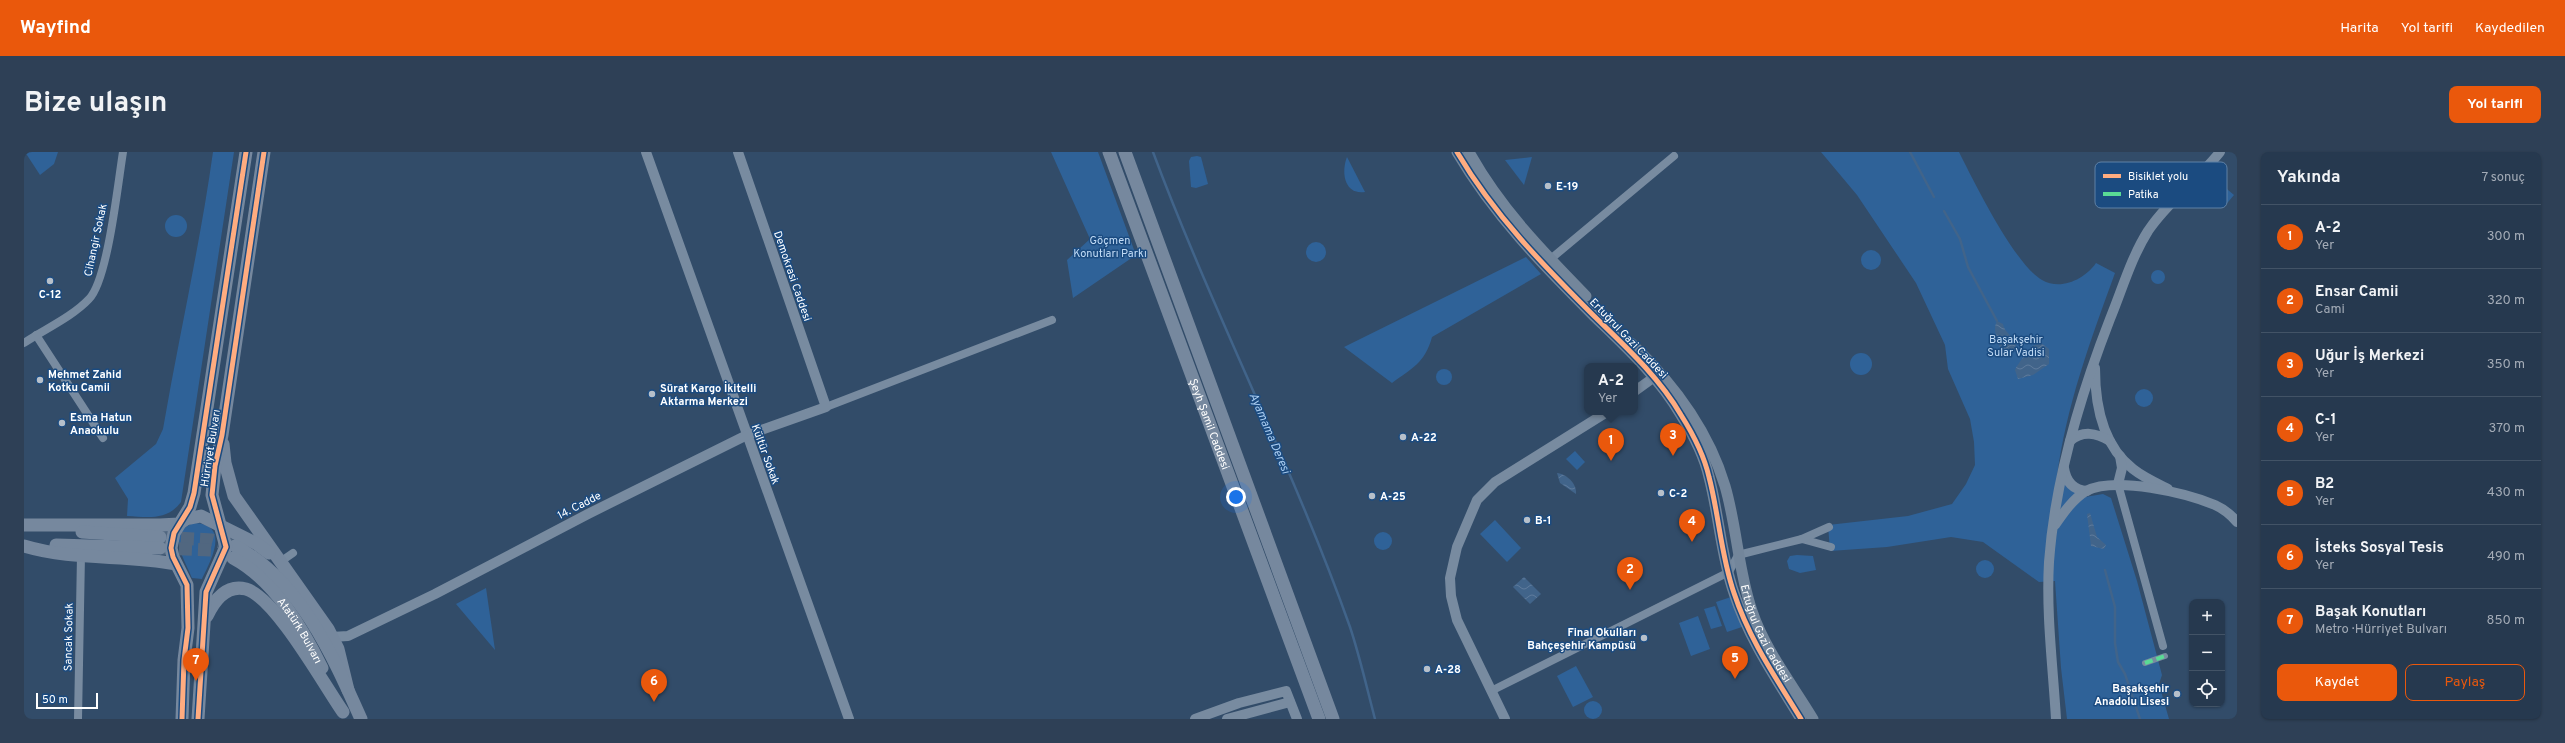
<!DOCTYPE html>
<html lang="tr">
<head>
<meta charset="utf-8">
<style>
	:root { --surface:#26394f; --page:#2e4056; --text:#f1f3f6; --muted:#a4acb7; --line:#425366; --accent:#ea580c }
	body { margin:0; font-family:Overpass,sans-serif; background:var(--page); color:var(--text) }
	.controls { position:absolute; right:12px; bottom:12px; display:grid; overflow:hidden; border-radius:8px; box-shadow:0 1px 3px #0004 }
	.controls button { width:36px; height:36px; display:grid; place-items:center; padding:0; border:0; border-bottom:1px solid var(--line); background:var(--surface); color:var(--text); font:20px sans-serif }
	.scale { position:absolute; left:12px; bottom:10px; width:62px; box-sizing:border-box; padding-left:4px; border:2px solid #fff; border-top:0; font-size:11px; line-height:14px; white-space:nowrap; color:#fff; -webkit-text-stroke:3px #1b4b80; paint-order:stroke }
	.you { position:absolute; left:1212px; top:345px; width:14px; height:14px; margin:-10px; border:3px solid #fff; border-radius:50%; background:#1a73e8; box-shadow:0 0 0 6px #1a73e833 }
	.badge { display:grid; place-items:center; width:26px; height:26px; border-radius:50%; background:var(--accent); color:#fff; font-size:13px; font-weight:700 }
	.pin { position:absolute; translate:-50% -33px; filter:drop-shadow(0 1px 2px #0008) }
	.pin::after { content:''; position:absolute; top:21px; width:14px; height:12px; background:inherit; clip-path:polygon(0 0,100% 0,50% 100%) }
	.popup { position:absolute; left:1560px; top:211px; width:54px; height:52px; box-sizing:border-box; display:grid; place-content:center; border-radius:8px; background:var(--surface); filter:drop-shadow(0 1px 3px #0005); font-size:13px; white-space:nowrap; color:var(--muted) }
	.popup b { font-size:15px; color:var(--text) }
	.popup::after { content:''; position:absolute; left:50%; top:100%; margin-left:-8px; border:8px solid transparent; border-top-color:var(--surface) }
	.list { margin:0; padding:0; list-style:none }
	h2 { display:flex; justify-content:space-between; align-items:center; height:52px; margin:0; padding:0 16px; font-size:17px }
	h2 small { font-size:13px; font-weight:400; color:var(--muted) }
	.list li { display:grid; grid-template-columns:26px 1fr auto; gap:12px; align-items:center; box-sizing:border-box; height:64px; padding:0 16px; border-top:1px solid var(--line) }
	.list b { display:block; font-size:15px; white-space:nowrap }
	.list p { margin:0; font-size:13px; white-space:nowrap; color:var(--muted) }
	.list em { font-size:13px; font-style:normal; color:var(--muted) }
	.actions { display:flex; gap:8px; padding:12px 16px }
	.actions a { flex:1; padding:9px 0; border:1px solid var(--accent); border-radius:8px; text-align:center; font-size:14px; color:var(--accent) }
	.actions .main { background:var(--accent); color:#fff }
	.icon { flex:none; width:22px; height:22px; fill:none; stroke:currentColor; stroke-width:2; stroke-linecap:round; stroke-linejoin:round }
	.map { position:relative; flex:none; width:2213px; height:567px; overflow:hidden; border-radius:8px }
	header { display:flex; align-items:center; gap:24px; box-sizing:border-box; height:56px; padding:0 20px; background:var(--accent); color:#fff }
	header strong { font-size:19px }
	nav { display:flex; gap:22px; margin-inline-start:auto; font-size:14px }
	.intro { display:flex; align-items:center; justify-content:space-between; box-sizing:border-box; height:96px; padding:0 24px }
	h1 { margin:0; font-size:28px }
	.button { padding:10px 18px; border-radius:8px; background:var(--accent); color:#fff; font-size:14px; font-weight:700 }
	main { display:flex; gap:24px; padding:0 24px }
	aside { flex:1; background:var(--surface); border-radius:8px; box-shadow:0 1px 3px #0004 }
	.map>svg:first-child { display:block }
	.green { fill:#2f6298 }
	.water { fill:url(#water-waves) }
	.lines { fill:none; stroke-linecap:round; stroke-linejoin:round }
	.stream { stroke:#41648a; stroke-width:2.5 }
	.primary-tunnel { stroke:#516780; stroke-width:13; stroke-dasharray:13 6; stroke-linecap:butt }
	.pedestrian { stroke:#788ba0; stroke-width:6 }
	.minor { stroke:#788ba0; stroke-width:8 }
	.tertiary { stroke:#788ba0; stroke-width:10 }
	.secondary { stroke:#73869b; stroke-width:11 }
	.primary { stroke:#76889e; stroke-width:13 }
	.quiet { stroke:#5adb95; stroke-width:4; stroke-dasharray:8 4; stroke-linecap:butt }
	.cycleway-casing { stroke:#1b4b80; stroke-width:8 }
	.cycleway { stroke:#ffac80; stroke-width:5 }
	.poi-dot { fill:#b7c0ca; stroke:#1b4b80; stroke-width:1.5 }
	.labels { text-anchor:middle; stroke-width:3; stroke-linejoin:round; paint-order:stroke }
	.poi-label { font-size:11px; font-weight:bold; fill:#fff; stroke:#1b4b80; text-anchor:start }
	.street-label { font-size:11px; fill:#fff; stroke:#1b4b80 }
	.park-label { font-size:11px; fill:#c3ddf7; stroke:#1b4b80 }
	.water-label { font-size:12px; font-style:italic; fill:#aacdf1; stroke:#1b4b80 }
	.key { fill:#1b4b80; stroke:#5f81a6; stroke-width:1 }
	.key-label { font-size:11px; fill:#fff }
</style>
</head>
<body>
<header>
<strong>Wayfind</strong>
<nav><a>Harita</a><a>Yol tarifi</a><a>Kaydedilen</a></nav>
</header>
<div class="intro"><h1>Bize ulaşın</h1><a class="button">Yol tarifi</a></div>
<main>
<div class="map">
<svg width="2213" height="567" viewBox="0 0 2213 567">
	<defs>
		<pattern id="water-waves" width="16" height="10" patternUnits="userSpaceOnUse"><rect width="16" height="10" fill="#41648a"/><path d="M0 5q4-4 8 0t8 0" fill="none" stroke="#5e7b9c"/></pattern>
	</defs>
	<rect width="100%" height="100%" fill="#324c69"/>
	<!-- green -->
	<g class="green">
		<path d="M 1,0 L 34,0 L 30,12 L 16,23 Z"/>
		<path d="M 189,0 L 210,0 L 157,350 C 143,369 124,365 103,364 L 104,347 L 91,326 L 132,292 L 139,277 C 155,184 176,93 189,0 Z"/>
		<path d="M 1027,0 L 1074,0 L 1112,103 L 1049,146 L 1043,108 L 1066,87 Z"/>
		<path d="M 1797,0 L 1935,0 C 1950,30 1991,113 2018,128 C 2037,139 2061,127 2072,111 L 2091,121 C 2067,187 2042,254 2033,325 L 2061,345 L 2079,342 L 2087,346 L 2113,429 L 2138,523 L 2135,532 L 2145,567 L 2043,567 L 2037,516 L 2031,429 L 2015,430 L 1959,390 L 1927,385 L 1863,395 L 1806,399 L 1804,373 L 1884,364 L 1928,352 L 1942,332 L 1951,313 L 1950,290 L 1946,267 L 1924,217 L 1921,193 L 1892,131 L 1833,43 Z"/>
		<path d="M 1173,4 L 1177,5 L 1184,32 L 1172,36 L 1167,35 L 1165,9 L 1167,5 Z"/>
		<path d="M 1323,5 L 1341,40 C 1320,43 1317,20 1323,5 Z"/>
		<path d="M 1508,5 L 1500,33 L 1481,8 Z"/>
		<path d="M 2197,32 L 2210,43 L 2199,56 L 2185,45 Z"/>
		<circle cx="152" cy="74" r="11"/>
		<circle cx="1292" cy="100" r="10"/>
		<circle cx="1847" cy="108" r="10"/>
		<path d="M 1502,105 L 1517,122 L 1408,185 C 1401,211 1388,216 1368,231 L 1320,195 Z"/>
		<circle cx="2134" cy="125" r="7"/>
		<circle cx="1837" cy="212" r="11"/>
		<circle cx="1420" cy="225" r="8"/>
		<circle cx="2120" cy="246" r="9"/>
		<path d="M 1551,299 L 1561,310 L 1553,318 L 1542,307 Z"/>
		<path d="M 1471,368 L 1497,396 L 1483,410 L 1456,382 Z"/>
		<path d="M 170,371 C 207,372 187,409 178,427 L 168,426 C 161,407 141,381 170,371 Z"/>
		<circle cx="1359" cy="389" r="9"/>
		<path d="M 1773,403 L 1789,404 L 1792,418 L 1776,421 L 1765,417 L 1763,409 L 1766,404 Z"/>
		<circle cx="1961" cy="417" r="9"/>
		<path d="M 462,436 L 471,498 L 432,452 Z"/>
		<path d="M 1707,445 L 1718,475 L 1703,480 L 1692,450 Z"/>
		<path d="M 1691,454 L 1698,474 L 1687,477 L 1680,457 Z"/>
		<path d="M 1674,464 L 1686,497 L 1667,504 L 1655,471 Z"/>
		<path d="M 1552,514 L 1569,545 L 1549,555 L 1533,524 Z"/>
		<circle cx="1569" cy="558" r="9"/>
	</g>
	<!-- water -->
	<g class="water">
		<path d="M 1973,169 L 1979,172 C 1981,184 1998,187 1990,199 L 1984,201 L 1980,198 L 1978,199 C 1974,192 1968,177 1973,169 Z"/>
		<path d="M 2017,191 L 2025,197 L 2025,212 L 2009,223 L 1994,227 L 1991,218 C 1992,214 2004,199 2008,194 Z"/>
		<path d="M 1533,321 C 1542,322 1553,331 1552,342 L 1536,331 Z"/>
		<path d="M 2066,361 L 2073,385 L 2082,393 L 2080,397 L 2067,394 L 2063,362 Z"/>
		<path d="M 1500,425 L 1517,442 L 1506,452 L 1489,435 Z"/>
	</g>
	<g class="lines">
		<!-- stream -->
		<g class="stream">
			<path d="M 1129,0 C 1189,161 1269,314 1326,475 C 1336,505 1343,537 1351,567"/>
			<path d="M 1886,0 L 1910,45"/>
			<path d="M 1920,59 L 1936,87 L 1944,115 L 1973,169"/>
			<path d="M 2081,418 L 2091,455 L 2091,491 L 2094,510 L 2101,522 L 2116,567"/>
		</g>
		<!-- primary-tunnel -->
		<g class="primary-tunnel">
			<path d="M 138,385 L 188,388 L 210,394"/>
			<path d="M 136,396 L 187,398 L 209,406"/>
		</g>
		<!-- pedestrian -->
		<path class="pedestrian" d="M 2121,511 L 2141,504"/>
		<!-- minor -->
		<g class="minor">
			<path d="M 1523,110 L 1650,4"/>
			<path d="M 12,183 L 79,286"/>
			<path d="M 0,191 C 21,177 48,165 65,147 C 84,128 94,30 99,0"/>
			<path d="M 802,255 L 1028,168"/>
			<path d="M 2094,332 L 2139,494"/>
			<path d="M 1778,387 L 1807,395"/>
			<path d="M 256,410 L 269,401"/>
			<path d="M 1467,539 L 1705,420 L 1714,403 L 1778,387 L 1805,375"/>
			<path d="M 54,567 L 57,403"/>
		</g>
		<!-- tertiary -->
		<g class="tertiary">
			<path d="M 622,0 L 825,567"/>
			<path d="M 2071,216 C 2071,252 2078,293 2109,317 C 2119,325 2132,331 2144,337"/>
			<path d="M 1611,239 L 1629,226"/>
			<path d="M 2046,289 C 2059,278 2072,281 2086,289"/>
			<path d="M 2040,316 C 2042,330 2049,338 2063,339"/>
			<path d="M 2094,332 L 2098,316 L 2096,304"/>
			<path d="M 2031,373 C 2040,360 2049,347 2062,339 C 2092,324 2162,341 2191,353 C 2200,357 2207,363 2213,370"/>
			<path d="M 307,485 L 324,484 L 411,442 L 564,362 L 723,283 L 802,255 L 714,0"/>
			<path d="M 1171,567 L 1215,551 L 1262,539 L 1273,567"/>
			<path d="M 1203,567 L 1266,550"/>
			<path d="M 1481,567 L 1433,468 L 1427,444 L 1426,426 L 1433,395 L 1453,348 L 1471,330 L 1583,260"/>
			<path d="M 2032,567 C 2029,515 2022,462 2025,410 C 2031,327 2056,244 2086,167 C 2098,138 2107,106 2124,79 C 2144,49 2174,28 2196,0"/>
		</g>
		<!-- secondary -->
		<g class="secondary">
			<path d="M 1433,0 C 1470,63 1519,113 1570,164 C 1601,194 1635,225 1657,263 C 1669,282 1680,303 1685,325 C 1695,363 1697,404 1710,441 C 1725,487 1752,526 1777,567"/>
			<path d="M 1445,0 C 1476,56 1518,99 1562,144"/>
			<path id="s1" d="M 1607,191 C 1649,231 1684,277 1701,334 C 1713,375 1714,418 1728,459 C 1741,498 1768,532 1789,567"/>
		</g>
		<!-- primary -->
		<g class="primary">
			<path id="s2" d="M 1085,0 L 1295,567"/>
			<path d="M 1101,0 L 1309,567"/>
			<path d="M 199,292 L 201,311 L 210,344 L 304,477 L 314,497 L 324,538"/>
			<path d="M 0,373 L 136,373 L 155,372 L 162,367 L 177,364 L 233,392 L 245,401"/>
			<path d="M 58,380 L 136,385"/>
			<path d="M 32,393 L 136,396"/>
			<path d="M 0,394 C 49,409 102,402 152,412"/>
			<path d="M 211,394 C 275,427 309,504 337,567"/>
			<path id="s3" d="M 209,406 C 250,428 278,475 298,516"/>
			<path d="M 183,464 C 190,449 202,432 222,437 C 252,446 300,533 319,560"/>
			<path d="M 158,567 L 160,508 L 164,476 L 163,433 L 149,405 L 147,396 L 150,381 L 166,355 L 170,341 L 222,0"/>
			<path d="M 174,567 L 182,440 L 202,395 L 188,343 L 191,314 L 198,283 L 240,0"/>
		</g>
		<!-- quiet -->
		<path class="quiet" d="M 2121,511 L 2141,504"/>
		<defs>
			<g id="cycleway">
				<path d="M 1433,0 C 1470,63 1519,113 1570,164 C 1601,194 1635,225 1657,263 C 1669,282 1680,303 1685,325 C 1695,363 1697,404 1710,441 C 1725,487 1752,526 1777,567"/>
				<path d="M 158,567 L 160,508 L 164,476 L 163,433 L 149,405 L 147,396 L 150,381 L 166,355 L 170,341 L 222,0"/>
				<path d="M 174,567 L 182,440 L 202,395 L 188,343 L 191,314 L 198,283 L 240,0"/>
			</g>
		</defs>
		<!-- cycleway casing -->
		<use href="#cycleway" class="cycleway-casing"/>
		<!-- cycleway -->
		<use href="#cycleway" class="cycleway"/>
	</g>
	<!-- markers -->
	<g class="poi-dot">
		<circle cx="1524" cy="34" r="4"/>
		<circle cx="26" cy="129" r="4"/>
		<circle cx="16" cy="228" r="4"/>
		<circle cx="628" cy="242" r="4"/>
		<circle cx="38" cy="271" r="4"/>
		<circle cx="1379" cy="285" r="4"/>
		<circle cx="1637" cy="341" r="4"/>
		<circle cx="1348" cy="344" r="4"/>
		<circle cx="1503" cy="368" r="4"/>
		<circle cx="1620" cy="486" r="4"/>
		<circle cx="1403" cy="517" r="4"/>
		<circle cx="2153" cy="542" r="4"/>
	</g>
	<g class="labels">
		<!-- poi labels -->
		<g class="poi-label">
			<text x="1532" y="38">E-19</text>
			<text x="26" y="146" text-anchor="middle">C-12</text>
			<text x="24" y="226">Mehmet Zahid<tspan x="24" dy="13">Kotku Camii</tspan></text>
			<text x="636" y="240">Sürat Kargo İkitelli<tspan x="636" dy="13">Aktarma Merkezi</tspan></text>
			<text x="46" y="269">Esma Hatun<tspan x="46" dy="13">Anaokulu</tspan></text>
			<text x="1387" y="289">A-22</text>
			<text x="1645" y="345">C-2</text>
			<text x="1356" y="348">A-25</text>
			<text x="1511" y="372">B-1</text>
			<text x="1612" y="484" text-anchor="end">Final Okulları<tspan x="1612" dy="13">Bahçeşehir Kampüsü</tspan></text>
			<text x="1411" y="521">A-28</text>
			<text x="2145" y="540" text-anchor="end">Başakşehir<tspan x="2145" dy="13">Anadolu Lisesi</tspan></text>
		</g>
		<!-- street labels -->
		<g class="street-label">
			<text transform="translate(71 88) rotate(-78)" y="4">Cihangir Sokak</text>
			<text transform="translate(769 124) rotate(71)" y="4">Demokrasi Caddesi</text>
			<text transform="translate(1605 186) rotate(46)" y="4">Ertuğrul Gazi Caddesi</text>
			<text dy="4" stroke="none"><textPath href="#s2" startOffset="290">Şeyh Şamil Caddesi</textPath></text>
			<text transform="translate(186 296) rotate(-81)" y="4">Hürriyet Bulvarı</text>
			<text transform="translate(742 302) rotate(70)" y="4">Kültür Sokak</text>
			<text transform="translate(555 353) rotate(-27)" y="4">14. Cadde</text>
			<text dy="4" stroke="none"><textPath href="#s3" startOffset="100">Atatürk Bulvarı</textPath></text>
			<text dy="4" stroke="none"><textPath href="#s1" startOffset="327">Ertuğrul Gazi Caddesi</textPath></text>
			<text transform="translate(44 485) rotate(-89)" y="4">Sancak Sokak</text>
		</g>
		<!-- park labels -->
		<g class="park-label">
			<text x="1086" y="92">Göçmen<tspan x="1086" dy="13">Konutları Parkı</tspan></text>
			<text x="1992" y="191">Başakşehir<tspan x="1992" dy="13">Sular Vadisi</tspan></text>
		</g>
		<!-- water labels -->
		<g class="water-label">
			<text transform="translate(1246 281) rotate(67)" y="4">Ayamama Deresi</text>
		</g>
	</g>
	<!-- legend -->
	<rect x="2071" y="10" width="132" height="46" rx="6" class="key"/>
	<rect x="2079" y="22" width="18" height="4" fill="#ffac80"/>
	<rect x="2079" y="40" width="18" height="4" fill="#5adb95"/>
	<g class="key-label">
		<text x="2104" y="28">Bisiklet yolu</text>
		<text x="2104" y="46">Patika</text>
	</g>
</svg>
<div class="controls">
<button>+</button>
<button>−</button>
<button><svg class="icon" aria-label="locate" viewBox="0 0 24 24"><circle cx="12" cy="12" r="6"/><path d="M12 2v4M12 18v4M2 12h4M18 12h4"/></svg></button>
</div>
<div class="scale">50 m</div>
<div class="you"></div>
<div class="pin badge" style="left:1587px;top:309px">1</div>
<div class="popup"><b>A-2</b>Yer</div>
<div class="pin badge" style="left:1606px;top:438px">2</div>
<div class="pin badge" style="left:1649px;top:304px">3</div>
<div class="pin badge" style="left:1668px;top:390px">4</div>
<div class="pin badge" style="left:1711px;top:527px">5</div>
<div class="pin badge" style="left:630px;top:550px">6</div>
<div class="pin badge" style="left:172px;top:529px">7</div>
</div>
<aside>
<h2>Yakında<small>7 sonuç</small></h2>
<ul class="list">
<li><span class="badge">1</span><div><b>A-2</b><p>Yer</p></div><em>300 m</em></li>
<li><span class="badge">2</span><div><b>Ensar Camii</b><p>Cami</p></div><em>320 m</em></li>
<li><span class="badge">3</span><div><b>Uğur İş Merkezi</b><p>Yer</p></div><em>350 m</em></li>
<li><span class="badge">4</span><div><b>C-1</b><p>Yer</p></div><em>370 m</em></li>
<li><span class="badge">5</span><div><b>B2</b><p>Yer</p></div><em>430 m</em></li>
<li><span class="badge">6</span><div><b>İsteks Sosyal Tesis</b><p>Yer</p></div><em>490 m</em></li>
<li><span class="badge">7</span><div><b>Başak Konutları</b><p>Metro · Hürriyet Bulvarı</p></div><em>850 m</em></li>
</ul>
<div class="actions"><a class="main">Kaydet</a><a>Paylaş</a></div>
</aside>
</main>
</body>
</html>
